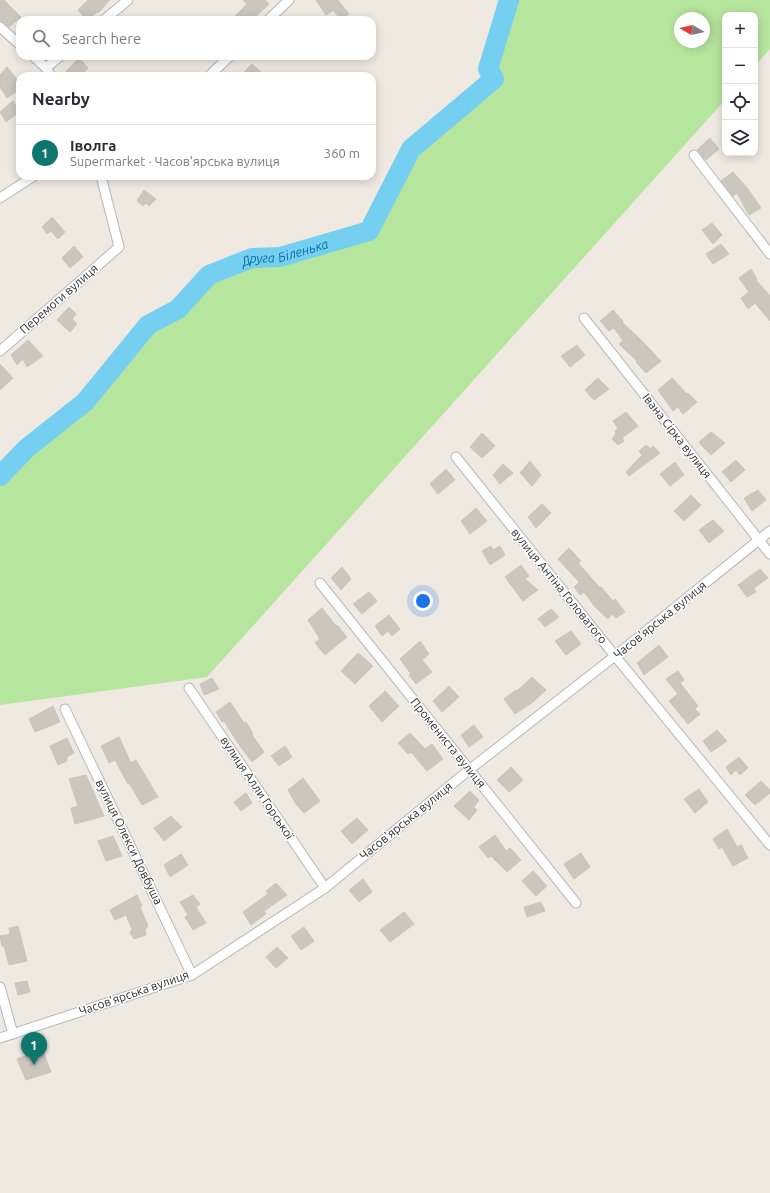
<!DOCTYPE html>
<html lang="en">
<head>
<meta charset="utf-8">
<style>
	:root { --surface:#fff; --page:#f7f7f7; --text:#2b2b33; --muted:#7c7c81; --line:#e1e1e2; --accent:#0f766e }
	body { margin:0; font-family:Ubuntu,sans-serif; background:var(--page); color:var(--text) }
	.controls { position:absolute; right:12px; top:12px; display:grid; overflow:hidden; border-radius:8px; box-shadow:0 2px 10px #0003 }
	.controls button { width:36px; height:36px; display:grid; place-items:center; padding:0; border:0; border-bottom:1px solid var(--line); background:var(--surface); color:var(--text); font:20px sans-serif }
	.compass { position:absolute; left:674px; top:12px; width:36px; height:36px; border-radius:50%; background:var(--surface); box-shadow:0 2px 10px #0003; rotate:279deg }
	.you { position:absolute; left:423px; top:601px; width:14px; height:14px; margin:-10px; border:3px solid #fff; border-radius:50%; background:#1a73e8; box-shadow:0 0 0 6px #1a73e833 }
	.badge { display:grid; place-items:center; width:26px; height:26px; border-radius:50%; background:var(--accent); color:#fff; font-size:13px; font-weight:700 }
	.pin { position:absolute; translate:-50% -33px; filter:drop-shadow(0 1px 2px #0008) }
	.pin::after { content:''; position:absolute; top:21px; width:14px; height:12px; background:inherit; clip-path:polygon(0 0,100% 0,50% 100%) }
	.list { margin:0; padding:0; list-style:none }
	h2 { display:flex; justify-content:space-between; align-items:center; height:52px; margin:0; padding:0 16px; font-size:17px }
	h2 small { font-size:13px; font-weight:400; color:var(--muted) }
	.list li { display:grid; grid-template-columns:26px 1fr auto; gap:12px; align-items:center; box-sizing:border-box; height:56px; padding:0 16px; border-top:1px solid var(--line) }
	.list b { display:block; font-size:15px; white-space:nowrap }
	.list p { margin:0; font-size:13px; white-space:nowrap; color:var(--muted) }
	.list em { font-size:13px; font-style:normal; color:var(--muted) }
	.icon { flex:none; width:22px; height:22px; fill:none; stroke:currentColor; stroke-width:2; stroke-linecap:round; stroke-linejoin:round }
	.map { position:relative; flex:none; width:770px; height:1193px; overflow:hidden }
	.search { position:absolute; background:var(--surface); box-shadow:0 2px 10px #0003; left:16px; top:16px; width:360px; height:44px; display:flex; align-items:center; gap:10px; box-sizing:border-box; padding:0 14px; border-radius:12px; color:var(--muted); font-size:15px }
	.panel { position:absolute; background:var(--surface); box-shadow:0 2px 10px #0003; left:16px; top:72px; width:360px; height:108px; border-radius:12px }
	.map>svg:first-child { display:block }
	.green { fill:#b6e59e; fill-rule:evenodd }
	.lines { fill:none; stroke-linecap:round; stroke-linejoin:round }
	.river { stroke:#75cff0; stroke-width:20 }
	.building { fill:#cbc7bf; stroke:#cbc5ba }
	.street-casing { stroke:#b4b7c1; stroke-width:11 }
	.street { stroke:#fff; stroke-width:9 }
	.labels { text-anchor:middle; stroke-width:3; stroke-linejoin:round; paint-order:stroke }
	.street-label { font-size:12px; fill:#2e2e2e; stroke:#fff }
	.water-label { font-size:13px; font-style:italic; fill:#0d6fa3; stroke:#fff }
</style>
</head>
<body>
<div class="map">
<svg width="770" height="1193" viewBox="0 0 770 1193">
	<rect width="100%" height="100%" fill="#efe9e1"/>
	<!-- green -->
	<path class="green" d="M 509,0 L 770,0 L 770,49 L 755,66 L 755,15 L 725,15 L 725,100 L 207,677 L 0,705 L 0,476 L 27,448 L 85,402 L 148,325 L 178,309 L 209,275 L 252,258 L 280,257 L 369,230 L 411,149 L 493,80 L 488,69 ZM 680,18 L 704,18 L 704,42 L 680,42 Z"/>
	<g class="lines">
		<!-- river -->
		<path class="river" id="s1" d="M 0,476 L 27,448 L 85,402 L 148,325 L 178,309 L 209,275 L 252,258 L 280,257 L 369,231 L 411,149 L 494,79 L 488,69 L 509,0"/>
	</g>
	<!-- building -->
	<g class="building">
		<path d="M 0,0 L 4,0 L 21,17 L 9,27 L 0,20 Z"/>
		<path d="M 88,0 L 110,0 L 98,13 L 97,12 L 87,20 L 78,10 Z"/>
		<path d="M 243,0 L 265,0 L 269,4 L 252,20 L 231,20 L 247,4 Z"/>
		<path d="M 316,0 L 338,0 L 349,14 L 341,20 L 333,10 L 326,15 Z"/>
		<path d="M 79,58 L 88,68 L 80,76 L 70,76 L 66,71 Z"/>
		<path d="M 252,64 L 265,76 L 240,76 Z"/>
		<path d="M 7,67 L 20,83 L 20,89 L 7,98 L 0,87 L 0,75 Z"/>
		<path d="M 13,101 L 19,112 L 6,122 L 0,112 Z"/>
		<path d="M 710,138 L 719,149 L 706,160 L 697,150 Z"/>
		<path d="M 733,172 L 748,189 L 761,208 L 749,215 L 737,193 L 733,196 L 721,181 Z"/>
		<path d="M 144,190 L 156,199 L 149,206 L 146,203 L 143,206 L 137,201 Z"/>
		<path d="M 52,217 L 65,232 L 58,239 L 51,231 L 47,234 L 42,227 Z"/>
		<path d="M 712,223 L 722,235 L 713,244 L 702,230 Z"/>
		<path d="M 721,244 L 729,254 L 713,264 L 706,254 Z"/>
		<path d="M 74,246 L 83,257 L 70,268 L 62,258 Z"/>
		<path d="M 751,269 L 757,279 L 756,280 L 770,296 L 770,321 L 755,303 L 748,309 L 741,298 L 749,292 L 739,278 Z"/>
		<path d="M 69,307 L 76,314 L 72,319 L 77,324 L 70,332 L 57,320 Z"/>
		<path d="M 613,310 L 623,321 L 622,322 L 642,341 L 661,361 L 646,373 L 636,362 L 637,361 L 619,344 L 623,341 L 614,328 L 609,331 L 600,321 Z"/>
		<path d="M 28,340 L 43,356 L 27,367 L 23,359 L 17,365 L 11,355 Z"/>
		<path d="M 577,345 L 585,355 L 570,367 L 561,356 Z"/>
		<path d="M 0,364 L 13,378 L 0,390 Z"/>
		<path d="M 598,378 L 609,389 L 594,400 L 585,390 Z"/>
		<path d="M 672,378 L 687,394 L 688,393 L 697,402 L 683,414 L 678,407 L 673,411 L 658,390 Z"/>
		<path d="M 626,412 L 638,426 L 622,438 L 624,441 L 618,445 L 612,439 L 616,434 L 615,431 L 618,428 L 613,421 Z"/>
		<path d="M 711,432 L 725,443 L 711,455 L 703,447 L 699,442 Z"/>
		<path d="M 482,433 L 495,446 L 482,458 L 470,447 Z"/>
		<path d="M 646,445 L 651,449 L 653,446 L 660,453 L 629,476 L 626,472 L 642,455 L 639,451 Z"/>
		<path d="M 736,460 L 745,470 L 731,482 L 722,472 Z"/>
		<path d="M 530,461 L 541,475 L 532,486 L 520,473 Z"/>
		<path d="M 675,462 L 684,475 L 670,486 L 660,474 Z"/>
		<path d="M 503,464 L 513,473 L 500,484 L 493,475 Z"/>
		<path d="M 446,469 L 455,480 L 438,494 L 430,484 Z"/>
		<path d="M 758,490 L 766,500 L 752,511 L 744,498 Z"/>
		<path d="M 691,495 L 701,505 L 684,521 L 674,511 Z"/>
		<path d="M 542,504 L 551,513 L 536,528 L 528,517 Z"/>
		<path d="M 476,508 L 487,521 L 470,534 L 461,521 Z"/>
		<path d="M 713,520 L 724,531 L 709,543 L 699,530 Z"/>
		<path d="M 491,546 L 493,550 L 500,546 L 505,555 L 490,565 L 482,551 Z"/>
		<path d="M 569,548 L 581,561 L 578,563 L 600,588 L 601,587 L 613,601 L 615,599 L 625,612 L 616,618 L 612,614 L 608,619 L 595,607 L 584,592 L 580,595 L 574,587 L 579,582 L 558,559 Z"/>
		<path d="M 521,565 L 529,576 L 525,579 L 538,590 L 523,601 L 505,577 Z"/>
		<path d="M 342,567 L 351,579 L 341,590 L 331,578 Z"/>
		<path d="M 760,569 L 768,578 L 754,588 L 756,592 L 747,597 L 738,585 Z"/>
		<path d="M 369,592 L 377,601 L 362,614 L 353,604 Z"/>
		<path d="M 322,608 L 336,626 L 337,625 L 347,637 L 325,655 L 315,643 L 320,639 L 308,620 Z"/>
		<path d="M 551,609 L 559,617 L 545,627 L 538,619 Z"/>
		<path d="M 389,615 L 400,629 L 392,636 L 388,631 L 382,636 L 375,626 Z"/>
		<path d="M 571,631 L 581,644 L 566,655 L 555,641 Z"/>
		<path d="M 420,641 L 429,654 L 422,660 L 432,672 L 416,684 L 409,675 L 411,674 L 400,659 Z"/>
		<path d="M 659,645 L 668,657 L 644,675 L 637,663 Z"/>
		<path d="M 358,653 L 373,666 L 355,684 L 341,671 Z"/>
		<path d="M 678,671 L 684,680 L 680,683 L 698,706 L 695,709 L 700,714 L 688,724 L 669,701 L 678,694 L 666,679 Z"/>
		<path d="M 532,677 L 546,690 L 533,702 L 515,714 L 504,699 L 516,690 L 517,691 Z"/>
		<path d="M 212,678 L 219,689 L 204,695 L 200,684 Z"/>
		<path d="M 449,686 L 459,697 L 442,712 L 433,701 Z"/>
		<path d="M 385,691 L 399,706 L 382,722 L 369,706 Z"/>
		<path d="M 230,702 L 244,723 L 246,722 L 253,734 L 252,735 L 264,752 L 252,762 L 237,742 L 224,721 L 222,722 L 216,712 Z"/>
		<path d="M 53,706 L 60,722 L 35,732 L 29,719 Z"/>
		<path d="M 474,725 L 483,737 L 469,747 L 461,735 Z"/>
		<path d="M 717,730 L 727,741 L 711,752 L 703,741 Z"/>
		<path d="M 410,733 L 425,749 L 432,744 L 443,759 L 427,771 L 411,752 L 408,754 L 398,743 Z"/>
		<path d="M 119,737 L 131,763 L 136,760 L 158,797 L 142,805 L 129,783 L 128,784 L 115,760 L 109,763 L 101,746 Z"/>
		<path d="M 67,738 L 74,753 L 67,757 L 67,761 L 58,765 L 50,746 Z"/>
		<path d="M 285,746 L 292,757 L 279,766 L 271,756 Z"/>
		<path d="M 739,757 L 748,768 L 740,775 L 736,770 L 731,775 L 726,767 Z"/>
		<path d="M 511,767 L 523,780 L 509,792 L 497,780 Z"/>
		<path d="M 86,775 L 104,816 L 75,824 L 71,808 L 78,806 L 69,779 Z"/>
		<path d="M 303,778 L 320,801 L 304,813 L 296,804 L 288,790 Z"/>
		<path d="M 761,781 L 770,790 L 770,793 L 755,805 L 745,795 Z"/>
		<path d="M 699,789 L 708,802 L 695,813 L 684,799 Z"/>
		<path d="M 470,791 L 479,800 L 474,807 L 477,810 L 469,820 L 454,806 Z"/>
		<path d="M 246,793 L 252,803 L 241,811 L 234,802 Z"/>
		<path d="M 171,816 L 182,827 L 164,841 L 154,828 Z"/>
		<path d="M 357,818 L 368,830 L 352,844 L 341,831 Z"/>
		<path d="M 727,829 L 737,847 L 741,845 L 748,858 L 733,866 L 722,847 L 719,849 L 713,839 Z"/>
		<path d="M 495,835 L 506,851 L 510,848 L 521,860 L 507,872 L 491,856 L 488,858 L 479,847 Z"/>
		<path d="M 113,836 L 122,856 L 106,861 L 98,841 Z"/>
		<path d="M 581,853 L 590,867 L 574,879 L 564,864 Z"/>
		<path d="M 181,854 L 188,865 L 170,877 L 164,865 Z"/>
		<path d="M 533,871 L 547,886 L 536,896 L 522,881 Z"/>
		<path d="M 363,879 L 372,892 L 359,902 L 349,890 Z"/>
		<path d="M 276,883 L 287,895 L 264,911 L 266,914 L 251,925 L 243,912 L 268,894 L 266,891 Z"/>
		<path d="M 137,895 L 142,906 L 140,907 L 148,926 L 145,930 L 146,935 L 134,939 L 130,933 L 132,929 L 126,915 L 115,920 L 110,910 Z"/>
		<path d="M 193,895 L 200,904 L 196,907 L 206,923 L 193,930 L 185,917 L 188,915 L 180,902 Z"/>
		<path d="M 541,902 L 545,911 L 527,917 L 524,907 Z"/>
		<path d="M 404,912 L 414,924 L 390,942 L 380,930 Z"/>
		<path d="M 18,926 L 27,961 L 9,965 L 4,946 L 2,946 L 0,936 L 10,934 L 9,928 Z"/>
		<path d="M 304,927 L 314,941 L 301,950 L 291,936 Z"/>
		<path d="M 277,947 L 288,958 L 276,968 L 266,957 Z"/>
		<path d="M 27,981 L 30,992 L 18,995 L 15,983 Z"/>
		<path d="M 42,1049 L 51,1072 L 26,1080 L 17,1059 Z"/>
	</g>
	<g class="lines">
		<defs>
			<g id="street">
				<path d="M 104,20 L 128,0"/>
				<path d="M 268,20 L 289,0"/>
				<path d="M 0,27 L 20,45"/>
				<path d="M 33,56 L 46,68 L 51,76"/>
				<path d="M 46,68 L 60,56"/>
				<path d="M 209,76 L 230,56"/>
				<path d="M 694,155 L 770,254"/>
				<path d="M 0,198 L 34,176"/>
				<path d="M 584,318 L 770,554"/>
				<path d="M 0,351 L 119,247 L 101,176"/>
				<path d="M 456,457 L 615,656 L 770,845"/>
				<path d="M 320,583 L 576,903"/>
				<path d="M 189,688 L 325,888"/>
				<path d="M 65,709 L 192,975"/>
				<path d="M 0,987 L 13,1034"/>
				<path d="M 0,1038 L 192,975 L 325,888 L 469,770 L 615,656 L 770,531"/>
			</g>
		</defs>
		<!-- street casing -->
		<use href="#street" class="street-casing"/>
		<!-- street -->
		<use href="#street" class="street"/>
	</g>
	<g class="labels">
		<!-- street labels -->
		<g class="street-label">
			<text transform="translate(59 299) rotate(-41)" y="4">Перемоги вулиця</text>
			<text transform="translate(677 436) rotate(52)" y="4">Івана Сірка вулиця</text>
			<text transform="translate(559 586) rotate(51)" y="4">вулиця Антіна Головатого</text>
			<text transform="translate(660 620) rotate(-39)" y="4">Часов'ярська вулиця</text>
			<text transform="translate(448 743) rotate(51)" y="4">Промениста вулиця</text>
			<text transform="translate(257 788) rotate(56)" y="4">вулиця Алли Горської</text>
			<text transform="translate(406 821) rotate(-39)" y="4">Часов'ярська вулиця</text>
			<text transform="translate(129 842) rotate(64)" y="4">вулиця Олекси Довбуша</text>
			<text transform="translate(134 993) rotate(-19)" y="4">Часов'ярська вулиця</text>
		</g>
		<!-- water labels -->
		<g class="water-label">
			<text dy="5" stroke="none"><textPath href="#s1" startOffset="372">Друга Біленька</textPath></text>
		</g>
	</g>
</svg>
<div class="controls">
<button>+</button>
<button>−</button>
<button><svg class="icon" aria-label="locate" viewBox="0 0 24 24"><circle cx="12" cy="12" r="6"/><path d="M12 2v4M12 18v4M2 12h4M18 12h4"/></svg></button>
<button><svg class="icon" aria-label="layers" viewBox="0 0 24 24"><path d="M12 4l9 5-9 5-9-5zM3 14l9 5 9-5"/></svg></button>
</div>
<svg class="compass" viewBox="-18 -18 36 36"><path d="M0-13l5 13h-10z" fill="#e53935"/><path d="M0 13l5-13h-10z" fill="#7c7c81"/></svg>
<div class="you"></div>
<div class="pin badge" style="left:34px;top:1065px">1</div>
<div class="search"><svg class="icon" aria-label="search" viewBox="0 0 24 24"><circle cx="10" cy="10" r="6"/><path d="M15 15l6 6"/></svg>Search here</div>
<section class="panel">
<h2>Nearby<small></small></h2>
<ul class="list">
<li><span class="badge">1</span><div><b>Іволга</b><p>Supermarket · Часов'ярська вулиця</p></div><em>360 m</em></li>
</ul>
</section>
</div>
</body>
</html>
